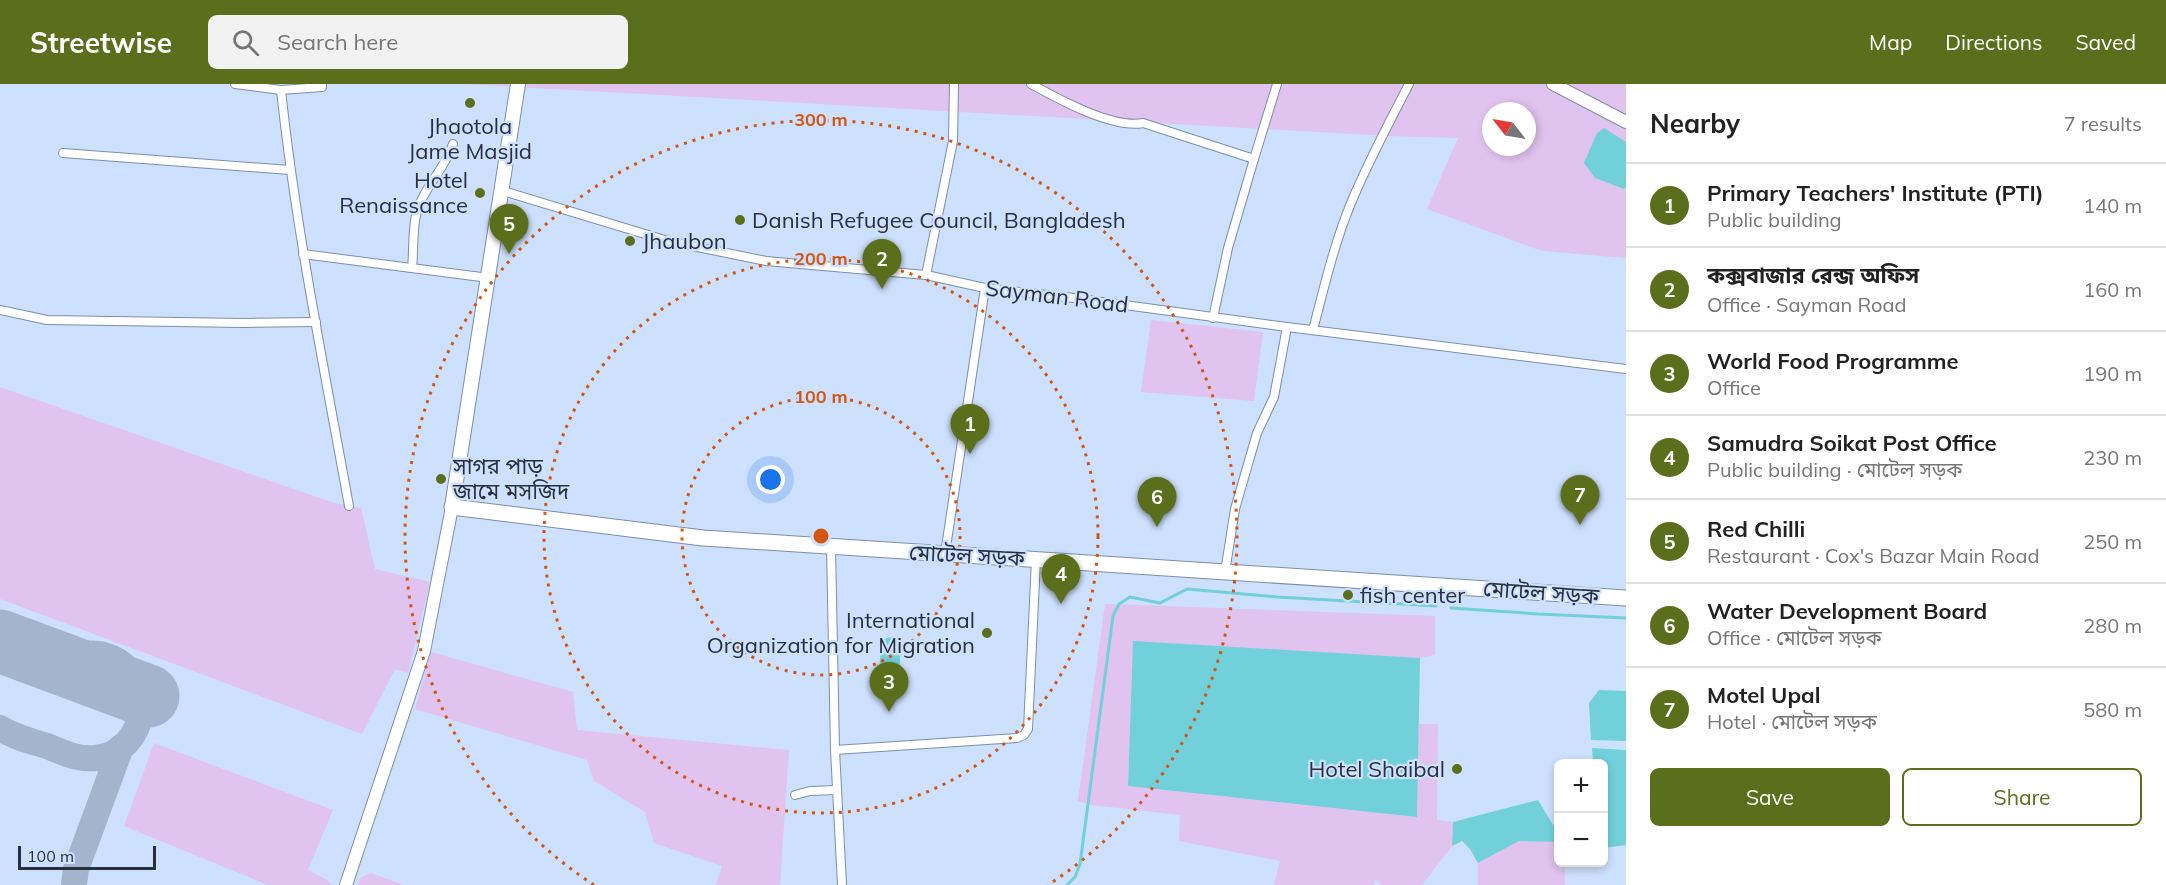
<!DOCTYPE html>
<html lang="en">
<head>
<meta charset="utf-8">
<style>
	:root { --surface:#fff; --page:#f2f2f2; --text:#222; --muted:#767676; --line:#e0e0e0; --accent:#5b6e1b }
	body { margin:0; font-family:Mulish,"Noto Sans Bengali",sans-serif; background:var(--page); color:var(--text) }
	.controls { position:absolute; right:18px; bottom:18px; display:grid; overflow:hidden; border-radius:9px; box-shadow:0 3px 9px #0003 }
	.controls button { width:54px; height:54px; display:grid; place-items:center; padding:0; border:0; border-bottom:2px solid var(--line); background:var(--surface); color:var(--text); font:30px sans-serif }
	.compass { position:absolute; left:1482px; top:18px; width:54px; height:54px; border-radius:50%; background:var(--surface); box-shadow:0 3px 9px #0003; rotate:301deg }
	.scale { position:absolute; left:18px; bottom:15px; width:138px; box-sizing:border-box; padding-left:6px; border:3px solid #29303c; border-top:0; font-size:16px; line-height:21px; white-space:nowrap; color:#29303c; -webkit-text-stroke:4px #cde0fd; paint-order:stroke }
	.you { position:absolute; left:771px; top:396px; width:21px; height:21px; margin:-15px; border:4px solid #fff; border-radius:50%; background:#1a73e8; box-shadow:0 0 0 9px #1a73e833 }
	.badge { display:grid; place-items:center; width:39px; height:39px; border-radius:50%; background:var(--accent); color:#fff; font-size:20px; font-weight:700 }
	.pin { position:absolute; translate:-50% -50px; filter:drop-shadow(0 2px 3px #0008) }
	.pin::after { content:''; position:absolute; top:32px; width:21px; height:18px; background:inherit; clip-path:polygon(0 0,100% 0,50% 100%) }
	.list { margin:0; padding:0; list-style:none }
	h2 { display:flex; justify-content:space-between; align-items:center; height:78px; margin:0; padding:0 24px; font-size:26px }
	h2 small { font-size:20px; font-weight:400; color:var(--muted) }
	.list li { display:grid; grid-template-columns:39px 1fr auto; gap:18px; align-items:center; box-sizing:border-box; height:84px; padding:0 24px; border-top:2px solid var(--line) }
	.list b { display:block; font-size:22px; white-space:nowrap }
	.list p { margin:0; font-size:20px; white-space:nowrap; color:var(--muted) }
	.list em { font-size:20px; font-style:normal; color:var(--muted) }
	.actions { display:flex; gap:12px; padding:18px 24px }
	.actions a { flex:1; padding:14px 0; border:2px solid var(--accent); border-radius:9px; text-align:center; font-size:21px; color:var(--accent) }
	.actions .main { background:var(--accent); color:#fff }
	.icon { flex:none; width:33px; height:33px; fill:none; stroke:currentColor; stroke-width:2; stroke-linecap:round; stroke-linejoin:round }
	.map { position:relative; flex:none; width:1626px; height:801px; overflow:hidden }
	header { display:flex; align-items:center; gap:36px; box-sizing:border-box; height:84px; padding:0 30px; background:var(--accent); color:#fff }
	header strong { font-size:28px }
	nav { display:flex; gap:33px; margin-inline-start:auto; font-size:21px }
	.search { width:420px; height:54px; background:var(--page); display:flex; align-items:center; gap:15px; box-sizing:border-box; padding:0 21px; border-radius:9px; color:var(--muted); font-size:22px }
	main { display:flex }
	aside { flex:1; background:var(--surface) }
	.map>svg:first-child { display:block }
	.green { fill:#e0c3ef; fill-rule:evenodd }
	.water { fill:#71d0da }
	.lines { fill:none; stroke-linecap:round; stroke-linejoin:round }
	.stream { stroke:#71d0da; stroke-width:3 }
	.taxiway { stroke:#a4b4cc; stroke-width:26 }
	.runway { stroke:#a4b4cc; stroke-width:63 }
	.street-casing { stroke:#7d8ea8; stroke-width:10 }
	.secondary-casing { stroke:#7d8ea8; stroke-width:14 }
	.primary-casing { stroke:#7d8ea8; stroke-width:16 }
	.highway-casing { stroke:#7d8ea8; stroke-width:17 }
	.street { stroke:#fff; stroke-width:8 }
	.secondary { stroke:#fff; stroke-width:12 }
	.primary { stroke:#fff; stroke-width:14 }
	.highway { stroke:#fff; stroke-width:15 }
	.ring { fill:none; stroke:#d55511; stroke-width:3; stroke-dasharray:3 6 }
	.poi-dot { fill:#5b6e1b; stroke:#cde0fd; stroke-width:2 }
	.labels { text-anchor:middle; stroke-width:4.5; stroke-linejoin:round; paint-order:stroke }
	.poi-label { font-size:22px; fill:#29303c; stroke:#cde0fd; text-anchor:start }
	.street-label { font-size:22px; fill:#29303c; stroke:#cde0fd }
	.centre { fill:#d55511; stroke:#cde0fd; stroke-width:3 }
	.ring-label { font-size:18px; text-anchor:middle; font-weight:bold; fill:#d55511; stroke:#cde0fd; stroke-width:4.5; stroke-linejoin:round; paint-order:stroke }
</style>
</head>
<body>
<header>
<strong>Streetwise</strong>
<div class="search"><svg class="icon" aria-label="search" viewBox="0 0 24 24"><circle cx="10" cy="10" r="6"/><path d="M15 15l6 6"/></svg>Search here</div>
<nav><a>Map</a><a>Directions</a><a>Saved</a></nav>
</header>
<main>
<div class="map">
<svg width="1626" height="801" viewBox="0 0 1626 801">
	<rect width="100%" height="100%" fill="#cde0fd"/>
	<!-- green -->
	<g class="green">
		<path d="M 464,0 L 1626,0 L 1626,174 L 1542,167 L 1427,125 L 1458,54 L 1389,52 ZM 1491,27 L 1527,27 L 1527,63 L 1491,63 Z"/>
		<path d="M 1151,236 L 1263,248 L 1254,317 L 1141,308 Z"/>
		<path d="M 0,303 L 334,419 L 361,424 L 375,485 L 430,498 L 408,589 L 395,585 L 362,650 L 0,515 Z"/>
		<path d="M 1105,520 L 1435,532 L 1435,571 L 1420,574 L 1133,558 L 1128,702 L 1417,733 L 1419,640 L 1438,640 L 1437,736 L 1453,738 L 1452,762 L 1422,801 L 1382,801 L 1375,795 L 1374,801 L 1274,801 L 1280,777 L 1179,757 L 1180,731 L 1091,721 L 1078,717 Z"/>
		<path d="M 431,568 L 573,608 L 577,646 L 789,666 L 780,801 L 716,801 L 722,782 L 654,759 L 645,728 L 594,697 L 587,676 L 415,625 Z"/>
		<path d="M 154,659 L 333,726 L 308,786 L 327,796 L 331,801 L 268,801 L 124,742 Z"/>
		<path d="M 1519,757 L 1558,758 L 1558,778 L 1565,779 L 1565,801 L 1478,801 L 1478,779 Z"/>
		<path d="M 371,789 L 404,801 L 358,801 L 360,794 Z"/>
	</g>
	<!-- water -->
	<g class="water">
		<path d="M 1604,44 L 1626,58 L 1626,103 L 1624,105 L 1595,94 L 1584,79 L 1597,49 Z"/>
		<path d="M 900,552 L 900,587 L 879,587 L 881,565 L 886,554 Z"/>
		<path d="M 1133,557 L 1420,574 L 1417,733 L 1128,702 Z"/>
		<path d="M 1599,606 L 1626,607 L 1626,657 L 1591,656 L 1589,619 Z"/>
		<path d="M 1592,664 L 1626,666 L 1626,761 L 1604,764 L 1604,680 L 1593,679 Z"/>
		<path d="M 1538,716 L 1558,749 L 1558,758 L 1519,757 L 1478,779 L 1470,765 L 1462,757 L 1452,762 L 1453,738 Z"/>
	</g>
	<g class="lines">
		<!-- stream -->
		<g class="stream">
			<path d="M 1451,524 L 1539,530 L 1626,534"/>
			<path d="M 1067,801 L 1075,793 L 1080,780 L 1113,532 L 1119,520 L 1130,513 L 1160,519 L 1187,505 L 1277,513 L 1436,522"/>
		</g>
		<!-- taxiway -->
		<g class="taxiway">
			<path d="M 0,644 C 14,653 31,657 47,662 C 62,668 78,676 95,674 C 149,669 159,590 107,572 C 85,564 69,579 49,575"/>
			<path d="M 74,801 L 76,785 L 121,663"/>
		</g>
		<!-- runway -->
		<path class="runway" d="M 0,557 L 148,612"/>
		<defs>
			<g id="street">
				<path d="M 235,0 L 281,6 L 322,3 L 322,0"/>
				<path d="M 1031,0 C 1058,15 1113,45 1143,39 L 1254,75 L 1277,0"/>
				<path d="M 281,6 C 296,146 324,284 349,422"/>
				<path d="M 63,69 L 290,86"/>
				<path d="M 503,107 L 668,157 L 766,177 L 926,191 L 985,204 L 1066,213 L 1287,243 L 1626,285"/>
				<path d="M 303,170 L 489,194"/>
				<path d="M 412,184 C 414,166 412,144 417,127 C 424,103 445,85 453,60"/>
				<path d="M 926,191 L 953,57 L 954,0"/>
				<path d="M 0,226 L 47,236 L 243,239 L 316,238"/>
				<path d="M 1213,234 L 1228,164 L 1254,75"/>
				<path d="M 1313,246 C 1324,204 1334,160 1351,119 C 1368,78 1389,39 1409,0"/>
				<path d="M 831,463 L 835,666 L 1017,654 L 1024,651 L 1028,645 L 1036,475"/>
				<path d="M 945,470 L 985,204"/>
				<path d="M 1225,488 L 1235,425 L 1257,349 L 1274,313 L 1287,243"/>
				<path d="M 835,666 L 842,801"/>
				<path d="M 795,711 L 810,707 L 837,706"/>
			</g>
			<g id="secondary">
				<path d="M 1553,0 L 1626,38"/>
				<path d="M 346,801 L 424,567 L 452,423"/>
			</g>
			<path id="primary" d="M 452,423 L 518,0"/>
			<path id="highway" d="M 452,423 L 703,454 L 1626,514"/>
		</defs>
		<!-- street casing -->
		<use href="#street" class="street-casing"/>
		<!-- secondary casing -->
		<use href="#secondary" class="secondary-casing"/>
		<!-- primary casing -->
		<use href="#primary" class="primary-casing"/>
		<!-- highway casing -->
		<use href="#highway" class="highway-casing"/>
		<!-- street -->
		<use href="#street" class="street"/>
		<!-- secondary -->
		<use href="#secondary" class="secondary"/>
		<!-- primary -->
		<use href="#primary" class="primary"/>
		<!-- highway -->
		<use href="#highway" class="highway"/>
	</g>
	<!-- distance rings -->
	<g class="ring">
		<circle cx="821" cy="452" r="139"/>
		<circle cx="821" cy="452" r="277"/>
		<path d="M594 801A416 416 0 1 1 1048 801"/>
	</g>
	<!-- markers -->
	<g class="poi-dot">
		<circle cx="470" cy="19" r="6"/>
		<circle cx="480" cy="109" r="6"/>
		<circle cx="740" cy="136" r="6"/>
		<circle cx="630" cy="157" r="6"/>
		<circle cx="441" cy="395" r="6"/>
		<circle cx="1348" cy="511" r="6"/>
		<circle cx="987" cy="549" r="6"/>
		<circle cx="1457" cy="685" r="6"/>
	</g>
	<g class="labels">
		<!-- poi labels -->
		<g class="poi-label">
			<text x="470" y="50" text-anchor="middle">Jhaotola<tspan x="470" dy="25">Jame Masjid</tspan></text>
			<text x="468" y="104" text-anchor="end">Hotel<tspan x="468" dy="25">Renaissance</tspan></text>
			<text x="752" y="144">Danish Refugee Council, Bangladesh</text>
			<text x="642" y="165">Jhaubon</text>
			<text x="453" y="390">সাগর পাড়<tspan x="453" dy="25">জামে মসজিদ</tspan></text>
			<text x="1360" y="519">fish center</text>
			<text x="975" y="544" text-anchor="end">International<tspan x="975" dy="25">Organization for Migration</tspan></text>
			<text x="1445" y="693" text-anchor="end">Hotel Shaibal</text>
		</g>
		<!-- street labels -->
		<g class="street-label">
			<text transform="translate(1057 212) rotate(7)" y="8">Sayman Road</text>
			<text transform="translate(967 471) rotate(3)" y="8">মোটেল সড়ক</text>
			<text transform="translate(1541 508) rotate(4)" y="8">মোটেল সড়ক</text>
		</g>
	</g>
	<circle cx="821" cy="452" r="9" class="centre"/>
	<g class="ring-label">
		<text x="821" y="42">300 m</text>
		<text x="821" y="181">200 m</text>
		<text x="821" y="319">100 m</text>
	</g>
</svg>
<div class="controls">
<button>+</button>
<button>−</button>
</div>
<svg class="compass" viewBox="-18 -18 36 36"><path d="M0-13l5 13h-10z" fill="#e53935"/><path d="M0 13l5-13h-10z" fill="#767676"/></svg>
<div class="scale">100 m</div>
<div class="you"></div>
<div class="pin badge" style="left:970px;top:370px">1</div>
<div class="pin badge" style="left:882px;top:205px">2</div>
<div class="pin badge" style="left:889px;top:628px">3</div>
<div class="pin badge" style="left:1061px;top:520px">4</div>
<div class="pin badge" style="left:509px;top:170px">5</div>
<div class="pin badge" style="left:1157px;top:443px">6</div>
<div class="pin badge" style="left:1580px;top:441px">7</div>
</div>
<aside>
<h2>Nearby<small>7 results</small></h2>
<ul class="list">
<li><span class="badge">1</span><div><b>Primary Teachers' Institute (PTI)</b><p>Public building</p></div><em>140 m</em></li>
<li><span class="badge">2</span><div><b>কক্সবাজার রেন্জ অফিস</b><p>Office · Sayman Road</p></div><em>160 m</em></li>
<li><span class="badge">3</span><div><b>World Food Programme</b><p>Office</p></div><em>190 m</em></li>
<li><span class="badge">4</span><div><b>Samudra Soikat Post Office</b><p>Public building · মোটেল সড়ক</p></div><em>230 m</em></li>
<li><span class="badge">5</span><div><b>Red Chilli</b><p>Restaurant · Cox's Bazar Main Road</p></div><em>250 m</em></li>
<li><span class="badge">6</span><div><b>Water Development Board</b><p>Office · মোটেল সড়ক</p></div><em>280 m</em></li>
<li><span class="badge">7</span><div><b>Motel Upal</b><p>Hotel · মোটেল সড়ক</p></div><em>580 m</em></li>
</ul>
<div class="actions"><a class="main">Save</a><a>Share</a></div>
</aside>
</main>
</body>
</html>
